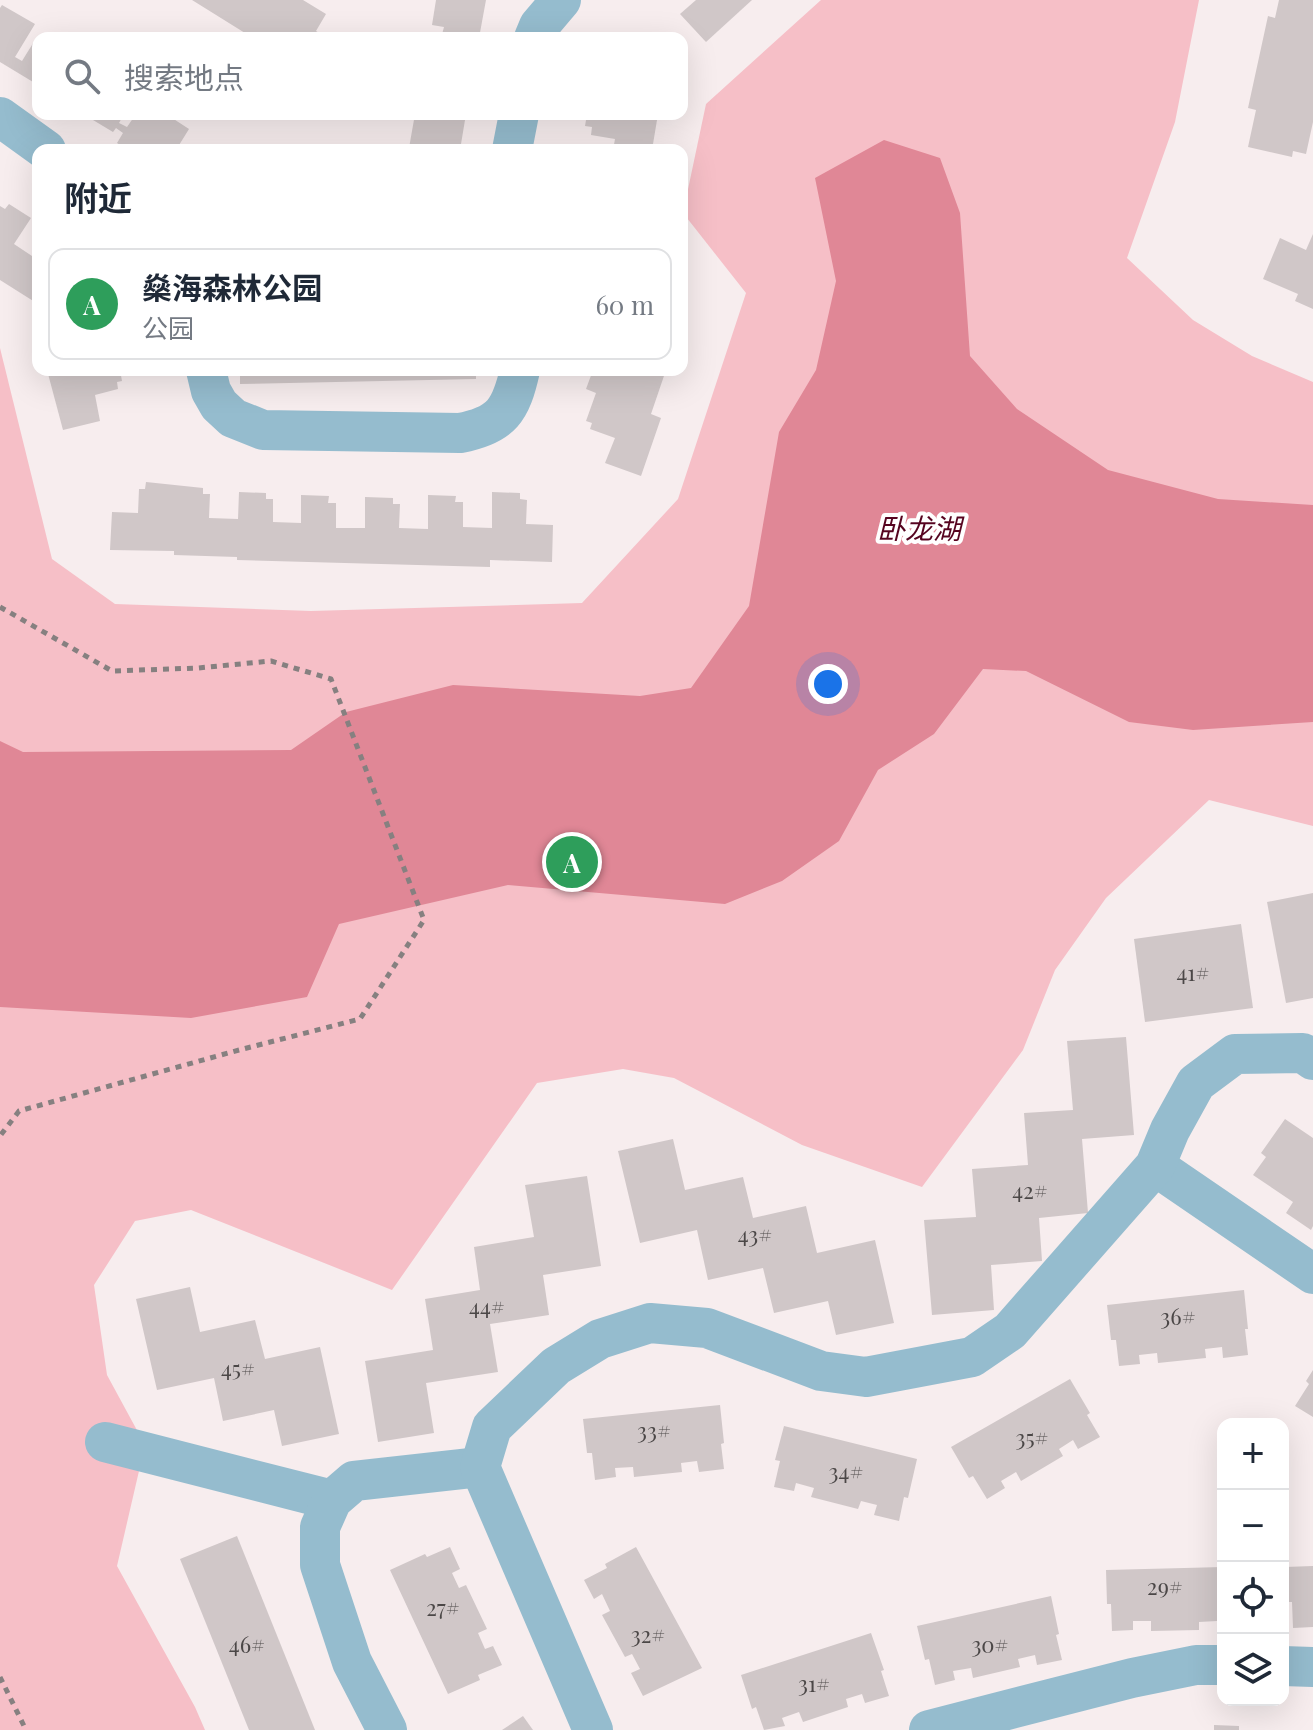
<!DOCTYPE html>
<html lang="zh">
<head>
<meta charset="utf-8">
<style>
	:root { --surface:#fff; --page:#f2f2f3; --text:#1f2937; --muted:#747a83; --line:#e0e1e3; --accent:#306a83 }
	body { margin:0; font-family:"Playfair Display","Noto Sans SC",serif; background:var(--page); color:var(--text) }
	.controls { position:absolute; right:24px; bottom:24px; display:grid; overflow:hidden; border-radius:16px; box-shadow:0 8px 32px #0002 }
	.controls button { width:72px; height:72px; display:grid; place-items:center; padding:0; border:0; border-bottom:2px solid var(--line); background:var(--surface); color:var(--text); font:40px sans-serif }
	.you { position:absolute; left:828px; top:684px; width:28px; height:28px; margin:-20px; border:6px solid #fff; border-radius:50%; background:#1a73e8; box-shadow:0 0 0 12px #1a73e833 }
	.badge { display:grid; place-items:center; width:52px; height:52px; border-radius:50%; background:var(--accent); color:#fff; font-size:26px; font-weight:700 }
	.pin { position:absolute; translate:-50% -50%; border:4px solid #fff; box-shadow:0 2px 8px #0006 }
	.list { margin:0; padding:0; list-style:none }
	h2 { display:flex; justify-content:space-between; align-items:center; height:104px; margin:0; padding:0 32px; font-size:34px }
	h2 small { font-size:26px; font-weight:400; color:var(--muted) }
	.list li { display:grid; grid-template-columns:52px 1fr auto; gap:24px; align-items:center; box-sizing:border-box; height:112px; margin:0 16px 16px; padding:0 16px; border:2px solid var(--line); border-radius:16px }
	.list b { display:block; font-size:30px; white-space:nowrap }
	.list p { margin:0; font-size:26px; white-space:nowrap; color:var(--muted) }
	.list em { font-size:26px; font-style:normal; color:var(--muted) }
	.icon { flex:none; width:44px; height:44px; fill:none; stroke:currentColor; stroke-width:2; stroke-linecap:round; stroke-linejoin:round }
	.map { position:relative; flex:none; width:1313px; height:1730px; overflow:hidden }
	.search { position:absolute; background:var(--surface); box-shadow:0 8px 32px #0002; left:32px; top:32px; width:656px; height:88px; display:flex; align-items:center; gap:20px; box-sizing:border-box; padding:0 28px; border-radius:16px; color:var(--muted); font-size:30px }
	.panel { position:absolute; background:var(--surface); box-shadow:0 8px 32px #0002; left:32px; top:144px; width:656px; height:232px; border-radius:16px }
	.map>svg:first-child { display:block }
	.green { fill:#f6bfc7 }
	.water { fill:#e08796 }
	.building { fill:#d0c7c8 }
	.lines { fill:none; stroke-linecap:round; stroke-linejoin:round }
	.path { stroke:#868080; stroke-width:5; stroke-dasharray:6 6; stroke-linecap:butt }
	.minor { stroke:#95bcce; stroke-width:40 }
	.labels { text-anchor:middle; stroke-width:8; stroke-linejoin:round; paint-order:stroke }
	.number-label { font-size:22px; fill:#4b4747 }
	.water-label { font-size:28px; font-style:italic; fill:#560420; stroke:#fff }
</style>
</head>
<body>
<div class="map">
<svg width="1313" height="1730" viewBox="0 0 1313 1730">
	<rect width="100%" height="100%" fill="#f7edee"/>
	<!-- green -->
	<path class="green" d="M 821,0 L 1199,0 L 1175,122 L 1127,258 L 1193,320 L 1252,356 L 1313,382 L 1313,826 L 1209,800 L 1106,898 L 1055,970 L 1023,1050 L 922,1187 L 802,1145 L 674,1078 L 623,1069 L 537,1083 L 392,1290 L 191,1210 L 135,1221 L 94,1285 L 107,1375 L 145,1445 L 117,1566 L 195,1707 L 205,1730 L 0,1730 L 0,348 L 52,559 L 115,604 L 311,611 L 582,603 L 678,499 L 746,293 L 683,213 L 706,104 Z"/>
	<!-- water -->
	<path class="water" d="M 884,140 L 940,158 L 960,213 L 970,356 L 1017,409 L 1108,470 L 1218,499 L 1313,505 L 1313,722 L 1193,730 L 1129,722 L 1026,671 L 983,669 L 934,734 L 878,770 L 839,841 L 782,881 L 725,904 L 508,885 L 339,924 L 307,997 L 191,1018 L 0,1007 L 0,741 L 23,752 L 291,750 L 346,712 L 453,685 L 640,696 L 691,688 L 749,606 L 779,432 L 816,370 L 836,281 L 815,178 Z"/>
	<!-- building -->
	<g class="building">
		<path d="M 192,0 L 303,0 L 326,14 L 316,31 L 327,38 L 253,38 Z"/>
		<path d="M 436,0 L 486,0 L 479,38 L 441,38 L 444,27 L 432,25 Z"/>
		<path d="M 696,0 L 752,0 L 706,42 L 680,14 Z"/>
		<path d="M 1279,0 L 1313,0 L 1313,122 L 1306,154 L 1293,151 L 1292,157 L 1248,147 L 1256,110 L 1248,108 L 1268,16 L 1275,18 Z"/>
		<path d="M 2,5 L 35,24 L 15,57 L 22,61 L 35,40 L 38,41 L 38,85 L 0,62 L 0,8 Z"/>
		<path d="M 83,114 L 124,114 L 119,123 L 127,127 L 136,114 L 143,114 L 150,119 L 153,114 L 166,114 L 189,129 L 176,150 L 128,150 L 117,143 L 123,133 L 116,128 L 113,132 Z"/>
		<path d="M 415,114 L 452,118 L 453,114 L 466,114 L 460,150 L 409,148 Z"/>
		<path d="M 587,114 L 658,114 L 652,150 L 613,150 L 615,139 L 591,135 L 592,127 L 585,126 Z"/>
		<path d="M 9,204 L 31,218 L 14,244 L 38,260 L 38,304 L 0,280 L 0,206 L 5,209 Z"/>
		<path d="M 1313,234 L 1313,309 L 1295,301 L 1298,294 L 1263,279 L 1280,238 L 1306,250 Z"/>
		<path d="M 47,370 L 120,370 L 122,381 L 117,382 L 118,389 L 95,395 L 100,421 L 63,430 Z"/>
		<path d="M 240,370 L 476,370 L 476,379 L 240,384 Z"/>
		<path d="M 593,370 L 666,370 L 651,414 L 661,418 L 641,476 L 605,463 L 615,438 L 590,429 L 592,423 L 586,421 L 596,393 L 586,389 Z"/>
		<path d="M 146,482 L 203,488 L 203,494 L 210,494 L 209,518 L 238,519 L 239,492 L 266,493 L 266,499 L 273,499 L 273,522 L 301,523 L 301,495 L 329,496 L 328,503 L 336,503 L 336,528 L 365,528 L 365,497 L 393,498 L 393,504 L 400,504 L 399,528 L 428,529 L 428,495 L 456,496 L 455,502 L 463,502 L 463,527 L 492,528 L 492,492 L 520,493 L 520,499 L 527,500 L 526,524 L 553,525 L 552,562 L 490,560 L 490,567 L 237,560 L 237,557 L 174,555 L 174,551 L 110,550 L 112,512 L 138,513 L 139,489 L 145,489 Z"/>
		<path d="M 1313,893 L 1313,998 L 1286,1003 L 1267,902 Z"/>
		<path d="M 1241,924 L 1253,1008 L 1145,1022 L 1134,939 Z"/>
		<path d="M 1126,1037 L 1134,1135 L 1082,1139 L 1088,1213 L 1039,1218 L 1042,1261 L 991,1265 L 994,1310 L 932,1315 L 924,1220 L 976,1217 L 972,1169 L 1028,1165 L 1024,1113 L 1073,1110 L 1067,1041 Z"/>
		<path d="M 1285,1119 L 1313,1138 L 1313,1226 L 1311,1230 L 1286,1213 L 1293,1202 L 1253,1175 L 1266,1157 L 1261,1153 Z"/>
		<path d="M 673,1139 L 685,1190 L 743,1177 L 753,1218 L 806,1206 L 817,1253 L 875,1240 L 894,1323 L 836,1335 L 828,1301 L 774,1313 L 763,1268 L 708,1280 L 697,1230 L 640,1243 L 618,1151 Z"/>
		<path d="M 587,1176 L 601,1266 L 543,1275 L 549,1315 L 490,1324 L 498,1372 L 426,1383 L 434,1433 L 378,1442 L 365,1361 L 433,1350 L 425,1299 L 480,1290 L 474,1247 L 534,1237 L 525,1185 Z"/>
		<path d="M 190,1287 L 200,1332 L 255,1320 L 265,1359 L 320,1347 L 339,1434 L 282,1446 L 274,1410 L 223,1421 L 214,1378 L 157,1390 L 136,1299 Z"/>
		<path d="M 1244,1290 L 1248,1329 L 1245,1329 L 1248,1355 L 1223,1358 L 1222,1347 L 1205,1349 L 1206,1358 L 1158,1363 L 1157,1353 L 1139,1355 L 1140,1364 L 1119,1366 L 1116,1340 L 1111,1340 L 1107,1305 Z"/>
		<path d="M 1313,1370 L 1313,1417 L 1295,1406 L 1309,1384 L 1306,1381 Z"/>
		<path d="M 1070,1379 L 1090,1413 L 1087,1415 L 1100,1437 L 1078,1449 L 1073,1440 L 1059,1449 L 1063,1456 L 1021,1481 L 1016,1472 L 1001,1481 L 1005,1488 L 987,1499 L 973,1476 L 969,1478 L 951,1447 Z"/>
		<path d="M 720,1405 L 724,1443 L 721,1444 L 724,1469 L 699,1472 L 697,1461 L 681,1463 L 682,1472 L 634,1477 L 633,1467 L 615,1468 L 616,1477 L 595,1480 L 592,1453 L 587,1453 L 583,1419 Z"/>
		<path d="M 784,1426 L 917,1459 L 908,1498 L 904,1497 L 899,1521 L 874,1515 L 877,1505 L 861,1501 L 858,1509 L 811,1497 L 814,1488 L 796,1483 L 794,1491 L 774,1487 L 780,1461 L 775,1460 Z"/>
		<path d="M 237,1536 L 315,1730 L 249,1730 L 180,1559 Z"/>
		<path d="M 450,1547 L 460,1569 L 452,1573 L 459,1588 L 466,1585 L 487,1629 L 478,1633 L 485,1649 L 493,1646 L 502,1665 L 478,1675 L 480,1680 L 448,1694 L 390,1570 L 425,1554 L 427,1557 Z"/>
		<path d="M 636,1547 L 702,1668 L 643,1696 L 631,1673 L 640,1669 L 632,1654 L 625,1657 L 602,1615 L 610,1611 L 602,1594 L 594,1599 L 584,1580 L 607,1568 L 605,1564 Z"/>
		<path d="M 1313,1566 L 1313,1627 L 1293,1628 L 1292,1602 L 1287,1602 L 1285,1567 Z"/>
		<path d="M 1223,1567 L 1223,1631 L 1217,1631 L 1217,1621 L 1199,1622 L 1199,1630 L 1151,1631 L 1151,1621 L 1133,1621 L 1133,1630 L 1112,1631 L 1111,1604 L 1107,1604 L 1106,1570 Z"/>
		<path d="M 1051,1596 L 1059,1634 L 1056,1635 L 1062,1660 L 1037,1665 L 1035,1655 L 1018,1659 L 1020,1667 L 973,1678 L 971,1668 L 953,1671 L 955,1680 L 935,1685 L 929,1659 L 925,1660 L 917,1626 Z"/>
		<path d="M 871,1633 L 884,1670 L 881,1671 L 889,1696 L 865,1703 L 862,1694 L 846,1699 L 848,1707 L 803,1722 L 799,1712 L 782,1718 L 785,1726 L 764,1730 L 756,1707 L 752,1709 L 741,1675 Z"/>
		<path d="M 523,1716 L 533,1730 L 502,1730 Z"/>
		<path d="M 1214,1725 L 1239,1726 L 1239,1730 L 1214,1730 Z"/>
	</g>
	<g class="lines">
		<!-- path -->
		<g class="path">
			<path d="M 0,607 L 112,671 L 198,668 L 271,661 L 331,679 L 424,920 L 360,1019 L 239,1050 L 19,1111 L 0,1136"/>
			<path d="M 0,1677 L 26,1730"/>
		</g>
		<!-- minor -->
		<g class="minor">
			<path d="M 534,38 L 539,26 L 561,0"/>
			<path d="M 0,117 L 46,150"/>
			<path d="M 512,150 L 519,114"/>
			<path d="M 206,370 L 211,391 L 219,405 L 233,418 L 263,430 L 460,433 C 502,425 511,410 520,370"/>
			<path d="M 1155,1166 L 1313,1274"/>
			<path d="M 105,1442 L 332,1500"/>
			<path d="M 1283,1666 L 1313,1667"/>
			<path d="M 387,1730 L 352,1662 L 320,1565 L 320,1527 L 332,1500 L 354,1481 L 480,1467"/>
			<path d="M 593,1730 L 480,1467 L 492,1427 L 556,1366 L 600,1339 L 650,1323 L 707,1328 L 821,1371 L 866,1377 L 972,1357 L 1010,1331 L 1155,1166 L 1170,1130 L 1196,1083 L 1235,1054 L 1303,1053 L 1313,1060"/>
			<path d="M 929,1730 L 1132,1678 L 1196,1665 L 1223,1665"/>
		</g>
	</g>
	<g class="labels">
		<!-- number labels -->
		<g class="number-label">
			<text x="1193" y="981">41#</text>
			<text x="1030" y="1199">42#</text>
			<text x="755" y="1243">43#</text>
			<text x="487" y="1315">44#</text>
			<text x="1178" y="1325">36#</text>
			<text x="238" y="1377">45#</text>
			<text x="654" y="1439">33#</text>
			<text x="1032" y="1446">35#</text>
			<text x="846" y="1480">34#</text>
			<text x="1165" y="1595">29#</text>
			<text x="443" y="1616">27#</text>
			<text x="648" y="1643">32#</text>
			<text x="247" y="1653">46#</text>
			<text x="990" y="1653">30#</text>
			<text x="814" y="1692">31#</text>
		</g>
		<!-- water labels -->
		<g class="water-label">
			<text x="919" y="539">卧龙湖</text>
		</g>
	</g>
</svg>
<div class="controls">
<button>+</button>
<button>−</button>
<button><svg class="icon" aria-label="locate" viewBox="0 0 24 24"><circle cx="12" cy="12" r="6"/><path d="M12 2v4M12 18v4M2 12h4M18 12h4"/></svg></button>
<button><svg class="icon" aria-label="layers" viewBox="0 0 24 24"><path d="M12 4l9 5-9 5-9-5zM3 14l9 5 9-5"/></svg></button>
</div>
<div class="you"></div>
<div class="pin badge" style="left:572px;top:862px;background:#2e9e5b">A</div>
<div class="search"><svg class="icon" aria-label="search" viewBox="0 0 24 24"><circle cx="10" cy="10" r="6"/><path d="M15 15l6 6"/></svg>搜索地点</div>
<section class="panel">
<h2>附近<small></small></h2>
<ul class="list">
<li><span class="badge" style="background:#2e9e5b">A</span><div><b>燊海森林公园</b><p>公园</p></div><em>60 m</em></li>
</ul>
</section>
</div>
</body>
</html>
